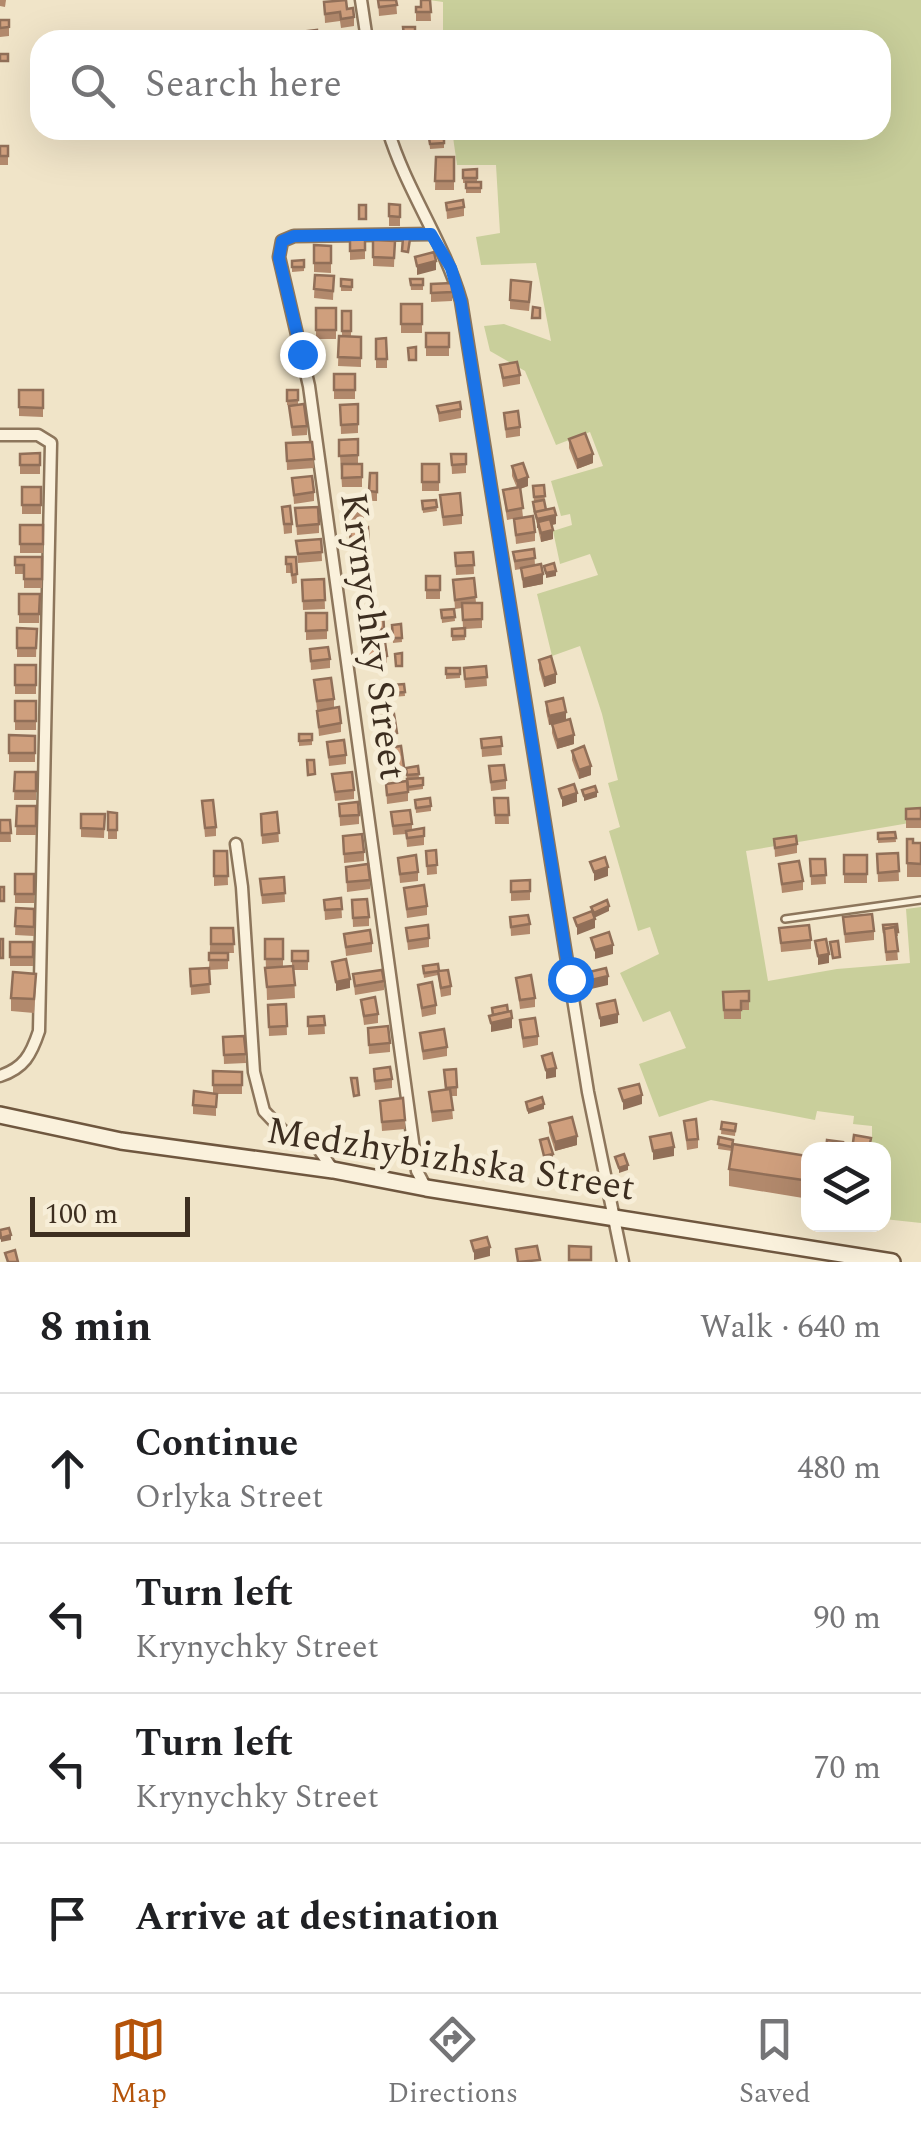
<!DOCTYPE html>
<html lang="en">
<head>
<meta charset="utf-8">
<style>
	:root { --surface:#fff; --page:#f2f2f2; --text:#202124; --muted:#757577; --line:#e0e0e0; --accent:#b45309 }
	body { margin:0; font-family:Spectral,serif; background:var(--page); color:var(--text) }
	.controls { position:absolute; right:30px; bottom:30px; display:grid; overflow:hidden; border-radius:20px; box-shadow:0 10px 40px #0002 }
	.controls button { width:90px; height:90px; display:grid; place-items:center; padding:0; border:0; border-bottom:2px solid var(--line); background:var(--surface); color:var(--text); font:50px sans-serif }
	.scale { position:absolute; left:30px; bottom:25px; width:160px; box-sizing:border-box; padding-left:10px; border:5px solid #3d2e20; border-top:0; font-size:28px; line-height:35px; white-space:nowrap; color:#3d2e20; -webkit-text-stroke:8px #f7eed8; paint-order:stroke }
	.stop { position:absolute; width:30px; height:30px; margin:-22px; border:8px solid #1a73e8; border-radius:50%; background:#fff }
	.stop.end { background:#1a73e8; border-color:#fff; box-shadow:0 2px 10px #0008 }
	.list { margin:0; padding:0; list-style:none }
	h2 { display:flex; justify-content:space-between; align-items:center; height:130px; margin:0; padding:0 40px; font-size:42px }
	h2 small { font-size:32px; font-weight:400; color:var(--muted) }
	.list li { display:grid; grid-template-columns:65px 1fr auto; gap:30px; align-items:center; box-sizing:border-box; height:150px; padding:0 40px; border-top:2px solid var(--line) }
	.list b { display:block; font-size:38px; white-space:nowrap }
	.list p { margin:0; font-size:32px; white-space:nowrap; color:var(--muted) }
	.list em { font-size:32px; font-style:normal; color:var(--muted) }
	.icon { flex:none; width:55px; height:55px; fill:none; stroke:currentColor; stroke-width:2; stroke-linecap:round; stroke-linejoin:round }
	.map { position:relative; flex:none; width:921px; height:1262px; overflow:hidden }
	.search { position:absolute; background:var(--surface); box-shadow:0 10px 40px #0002; left:30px; right:30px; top:30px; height:110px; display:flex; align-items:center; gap:25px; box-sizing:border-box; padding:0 35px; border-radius:30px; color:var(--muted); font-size:38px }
	.sheet { height:730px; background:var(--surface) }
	nav { display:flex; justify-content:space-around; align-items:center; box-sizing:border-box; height:140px; border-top:2px solid var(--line); background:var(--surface); font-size:28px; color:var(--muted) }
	nav a { display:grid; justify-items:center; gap:5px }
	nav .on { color:var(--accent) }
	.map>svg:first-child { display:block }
	.green { fill:#c9cf9b }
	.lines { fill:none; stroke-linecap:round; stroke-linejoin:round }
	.lane-casing { stroke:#8d765c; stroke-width:10 }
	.street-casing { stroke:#8d765c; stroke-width:15 }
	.secondary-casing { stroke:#6f573f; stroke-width:20 }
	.lane { stroke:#faf1dc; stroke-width:5 }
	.street { stroke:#faf1dc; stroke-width:10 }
	.secondary { stroke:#faf1dc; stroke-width:15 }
	.wall { fill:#b2896c }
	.shaded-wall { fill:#916f58 }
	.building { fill:#cf9f7d; stroke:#916f58; stroke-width:2.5 }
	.route { stroke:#1a73e8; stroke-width:12 }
	.labels { text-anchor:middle; stroke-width:10; stroke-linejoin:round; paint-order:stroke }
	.street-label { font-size:38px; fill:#3d2e20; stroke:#f7eed8 }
</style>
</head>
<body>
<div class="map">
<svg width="921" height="1262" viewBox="0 0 921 1262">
	<rect width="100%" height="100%" fill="#f0e4c8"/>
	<!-- green -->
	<path class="green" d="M 429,0 L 921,0 L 921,821 L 746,851 L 768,981 L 837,969 L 910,963 L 906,909 L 921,907 L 921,1223 L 884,1219 L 891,1181 L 884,1178 L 884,1150 L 872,1149 L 872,1126 L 853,1124 L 854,1116 L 817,1111 L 815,1120 L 711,1100 L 659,1117 L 639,1064 L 686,1048 L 670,1011 L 643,1022 L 620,973 L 659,954 L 650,927 L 638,931 L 609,831 L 620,827 L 608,783 L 618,780 L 602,714 L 580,646 L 552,656 L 537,594 L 598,575 L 590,554 L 560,564 L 553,531 L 572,525 L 570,514 L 561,516 L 551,481 L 603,466 L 590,432 L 556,445 L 525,371 L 490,351 L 484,326 L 504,324 L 551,341 L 536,263 L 481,265 L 476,237 L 500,233 L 496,165 L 457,165 L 452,130 L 881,130 L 881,40 L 443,40 L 443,2 Z"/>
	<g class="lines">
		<defs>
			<path id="lane" d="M 785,919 L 921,900"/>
			<g id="street">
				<path d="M 361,0 L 367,40"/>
				<path d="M 388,130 C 406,190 444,242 461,301 L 588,1092 L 623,1262"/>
				<path d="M 0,435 L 38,435 L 51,443 L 39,1031 C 31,1055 24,1068 0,1076"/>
				<path d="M 236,844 L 242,887 L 254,1072 L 264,1111 L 283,1131 L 316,1145 L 333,1170"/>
				<path d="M 426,1188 L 417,1171 L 309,386 L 279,257 L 282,241 L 294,236 L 431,234"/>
			</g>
			<path id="secondary" d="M 0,1115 L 121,1141 L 333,1170 L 426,1188 L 892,1262"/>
		</defs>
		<!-- lane casing -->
		<use href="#lane" class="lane-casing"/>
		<!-- street casing -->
		<use href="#street" class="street-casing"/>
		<!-- secondary casing -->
		<use href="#secondary" class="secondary-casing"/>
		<!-- lane -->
		<use href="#lane" class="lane"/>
		<!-- street -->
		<use href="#street" class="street"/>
		<!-- secondary -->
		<use href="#secondary" class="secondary"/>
	</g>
	<!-- wall -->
	<g class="wall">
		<path d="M 0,0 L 6,0 L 5,7 L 0,6 Z"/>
		<path d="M 378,0 L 396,0 L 397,14 L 379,16 Z"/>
		<path d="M 430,0 L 431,21 L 416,21 L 416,7 L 420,7 Z"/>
		<path d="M 324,2 L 347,9 L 354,17 L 354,26 L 341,28 L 340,21 L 325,23 Z"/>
		<path d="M 0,20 L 9,20 L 9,36 L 0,37 Z"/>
		<path d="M 403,27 L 415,27 L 415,40 L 404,40 Z"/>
		<rect x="412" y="130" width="12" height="9"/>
		<path d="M 444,137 L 444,148 L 430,149 L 429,138 Z"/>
		<rect x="0" y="146" width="8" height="19"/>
		<path d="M 436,157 L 454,157 L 454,190 L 435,190 Z"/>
		<path d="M 477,169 L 477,182 L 481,182 L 481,193 L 466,193 L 466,183 L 463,183 L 463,170 Z"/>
		<path d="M 446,203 L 464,207 L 464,216 L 447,219 Z"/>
		<path d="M 389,204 L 400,205 L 400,226 L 389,226 Z"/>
		<path d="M 350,234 L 365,234 L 365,259 L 350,260 Z"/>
		<path d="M 373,240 L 395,241 L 394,267 L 373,266 Z"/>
		<path d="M 314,245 L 331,246 L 331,273 L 314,272 Z"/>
		<path d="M 304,260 L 304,271 L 292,272 L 292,261 Z"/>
		<path d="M 315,275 L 334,276 L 333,300 L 314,298 Z"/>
		<path d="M 341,279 L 352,280 L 352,291 L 341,291 Z"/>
		<path d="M 410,279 L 423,279 L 423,290 L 411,290 Z"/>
		<path d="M 452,283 L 452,301 L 431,302 L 431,284 Z"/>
		<path d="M 531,291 L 529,311 L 510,309 L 510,300 Z"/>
		<rect x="401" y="304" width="21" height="29"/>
		<rect x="316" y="308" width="20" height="31"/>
		<path d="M 342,311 L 351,311 L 351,337 L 361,337 L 361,367 L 338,366 L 339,336 L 342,336 Z"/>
		<rect x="426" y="333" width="23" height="23"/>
		<path d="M 376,339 L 387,359 L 387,368 L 376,368 Z"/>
		<path d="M 500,365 L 520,375 L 520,384 L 503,387 Z"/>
		<rect x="334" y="374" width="21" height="25"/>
		<path d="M 19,390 L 43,390 L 43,417 L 19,416 Z"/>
		<path d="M 287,390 L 298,390 L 298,405 L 307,426 L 307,435 L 292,436 L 289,406 L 297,405 L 287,405 Z"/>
		<path d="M 358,404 L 358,433 L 341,434 L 340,405 Z"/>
		<path d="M 437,406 L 461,409 L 461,418 L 439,422 Z"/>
		<path d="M 504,413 L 520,427 L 520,436 L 506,438 Z"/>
		<path d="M 358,439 L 358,464 L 362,464 L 362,487 L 342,487 L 339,440 Z"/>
		<path d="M 569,439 L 593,463 L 577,469 L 569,448 Z"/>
		<path d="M 312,442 L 314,468 L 287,470 L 286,443 Z"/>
		<path d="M 40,453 L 40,474 L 20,474 L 20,454 Z"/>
		<path d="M 451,454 L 466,454 L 466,473 L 452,474 Z"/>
		<rect x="422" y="464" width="17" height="27"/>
		<path d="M 512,466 L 528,486 L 520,489 L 523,517 L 507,520 L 503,490 L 517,488 L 512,476 Z"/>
		<path d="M 370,473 L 377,473 L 377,501 L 369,501 Z"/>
		<path d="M 292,478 L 314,492 L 314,501 L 294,504 Z"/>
		<path d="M 533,486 L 545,496 L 544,501 L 546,510 L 556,524 L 552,525 L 553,539 L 541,542 L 533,507 L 533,502 L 534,502 Z"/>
		<rect x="22" y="487" width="19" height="27"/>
		<path d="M 440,495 L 462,515 L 462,524 L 443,526 Z"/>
		<rect x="345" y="498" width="19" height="22"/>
		<path d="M 436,500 L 437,511 L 423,513 L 422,501 Z"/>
		<path d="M 282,507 L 292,524 L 292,533 L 284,534 Z"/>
		<path d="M 295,508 L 319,524 L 319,533 L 297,535 Z"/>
		<path d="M 514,519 L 535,532 L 535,541 L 516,544 Z"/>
		<rect x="20" y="525" width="23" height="28"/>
		<path d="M 368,527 L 369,561 L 351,562 L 350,528 Z"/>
		<path d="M 321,539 L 322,561 L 298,563 L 296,541 Z"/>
		<path d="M 534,549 L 535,565 L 543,584 L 523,588 L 521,569 L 515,570 L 513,552 Z"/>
		<path d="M 473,552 L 474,574 L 456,575 L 455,553 Z"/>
		<path d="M 15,557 L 42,557 L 42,588 L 24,588 L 24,574 L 15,574 Z"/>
		<path d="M 286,557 L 296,557 L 297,583 L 292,584 L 291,573 L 286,573 Z"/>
		<rect x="426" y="576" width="14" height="23"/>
		<path d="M 474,578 L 476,603 L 482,603 L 482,628 L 465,629 L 465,640 L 452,641 L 452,629 L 463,628 L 462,608 L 455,609 L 453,580 Z"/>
		<path d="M 324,579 L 325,609 L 303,610 L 302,580 Z"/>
		<path d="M 19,594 L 40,594 L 39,623 L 19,623 Z"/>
		<path d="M 454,609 L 455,621 L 442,623 L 441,610 Z"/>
		<path d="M 306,613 L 327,613 L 327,639 L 306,640 Z"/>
		<path d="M 362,613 L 384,629 L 384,638 L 363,640 Z"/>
		<path d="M 401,624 L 402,642 L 393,643 L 392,625 Z"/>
		<path d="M 17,628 L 37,629 L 36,657 L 17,657 Z"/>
		<path d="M 365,644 L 387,656 L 387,665 L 367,668 Z"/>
		<path d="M 310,649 L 330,659 L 330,668 L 311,670 Z"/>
		<path d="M 539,660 L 556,683 L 544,687 L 539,669 Z"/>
		<rect x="15" y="665" width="21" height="29"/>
		<path d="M 486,666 L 487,686 L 465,688 L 464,668 Z"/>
		<path d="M 446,668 L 460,668 L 460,678 L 446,679 Z"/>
		<path d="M 314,680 L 334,699 L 334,708 L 317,710 Z"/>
		<path d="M 404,684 L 405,696 L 393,697 L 392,685 Z"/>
		<path d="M 370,686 L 390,700 L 390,709 L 373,712 Z"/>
		<rect x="15" y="701" width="21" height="29"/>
		<path d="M 546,702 L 566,720 L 574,744 L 557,749 L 552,733 L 552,724 L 549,725 L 546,711 Z"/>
		<path d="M 317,711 L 341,723 L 341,732 L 319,736 Z"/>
		<path d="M 375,717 L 397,733 L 397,742 L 378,745 Z"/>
		<path d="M 299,734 L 312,740 L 312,745 L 299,746 Z"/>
		<path d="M 9,735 L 35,736 L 35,762 L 9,762 Z"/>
		<path d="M 501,737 L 502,755 L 482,757 L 481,739 Z"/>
		<path d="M 327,742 L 346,755 L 346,764 L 329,766 Z"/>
		<path d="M 380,749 L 404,767 L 404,776 L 382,778 Z"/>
		<path d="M 572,751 L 591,775 L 579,779 L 572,760 Z"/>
		<path d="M 418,766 L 419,778 L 423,778 L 423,789 L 408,791 L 408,801 L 387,804 L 386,784 L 408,784 L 406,773 Z"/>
		<path d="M 489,766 L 506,780 L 506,789 L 491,791 Z"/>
		<path d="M 15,772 L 36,772 L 36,800 L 14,800 Z"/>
		<path d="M 332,774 L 354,790 L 354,799 L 335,801 Z"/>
		<path d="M 494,798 L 508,798 L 509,824 L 495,824 Z"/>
		<path d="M 415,800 L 431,806 L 431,811 L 416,813 Z"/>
		<path d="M 202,801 L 216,827 L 216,836 L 205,837 Z"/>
		<path d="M 339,804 L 359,815 L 359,824 L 340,826 Z"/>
		<path d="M 17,806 L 36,806 L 36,835 L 16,835 Z"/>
		<path d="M 921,808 L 921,828 L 906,828 L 906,809 Z"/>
		<path d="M 108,812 L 117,813 L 117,839 L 108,839 Z"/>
		<path d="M 277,812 L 279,842 L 262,844 L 261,823 Z"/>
		<path d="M 391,812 L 412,824 L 412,830 L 424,828 L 424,845 L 407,847 L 406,834 L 393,835 Z"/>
		<path d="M 81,814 L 105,814 L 104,838 L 81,837 Z"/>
		<path d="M 0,820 L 10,820 L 11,842 L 0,842 Z"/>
		<path d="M 895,832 L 896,842 L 878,843 L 878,833 Z"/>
		<path d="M 343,836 L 364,852 L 364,861 L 344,863 Z"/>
		<path d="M 774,839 L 797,844 L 797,853 L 775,857 Z"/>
		<path d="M 907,839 L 913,843 L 921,843 L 921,877 L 907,877 Z"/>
		<path d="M 436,850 L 437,874 L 427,875 L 426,851 Z"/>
		<path d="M 214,851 L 227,851 L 228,885 L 214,886 Z"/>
		<path d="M 898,853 L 899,881 L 878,882 L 877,854 Z"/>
		<rect x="844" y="855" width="23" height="28"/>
		<path d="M 398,858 L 418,872 L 418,881 L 400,883 Z"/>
		<path d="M 810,859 L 825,859 L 826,884 L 811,885 Z"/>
		<path d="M 779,864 L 803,881 L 803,890 L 782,893 Z"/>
		<path d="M 346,867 L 370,880 L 370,889 L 347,892 Z"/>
		<rect x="15" y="874" width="19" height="29"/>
		<path d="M 284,877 L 285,902 L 262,904 L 260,879 Z"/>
		<path d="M 530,880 L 530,900 L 511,901 L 511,890 Z"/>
		<path d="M 404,888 L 427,906 L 427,915 L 407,918 Z"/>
		<path d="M 341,898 L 342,918 L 325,920 L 324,900 Z"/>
		<path d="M 352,900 L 369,917 L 369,926 L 353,927 Z"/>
		<path d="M 16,908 L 34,909 L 34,936 L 15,935 Z"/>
		<path d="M 510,917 L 530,924 L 530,934 L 511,936 Z"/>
		<path d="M 843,917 L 874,931 L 874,940 L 845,943 Z"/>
		<path d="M 897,924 L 898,936 L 896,936 L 898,960 L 886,961 L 883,925 Z"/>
		<path d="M 211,928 L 233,928 L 234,953 L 228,953 L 228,969 L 209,970 L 210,993 L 191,995 L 190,969 L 209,968 Z"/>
		<path d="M 406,928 L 429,938 L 429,947 L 408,950 Z"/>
		<path d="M 779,928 L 811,940 L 811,949 L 781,952 Z"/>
		<path d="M 344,934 L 372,943 L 372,952 L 346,956 Z"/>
		<path d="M 265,939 L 283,939 L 283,966 L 292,966 L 292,951 L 308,951 L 308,970 L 294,970 L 295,998 L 267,1000 Z"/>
		<rect x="10" y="942" width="23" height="24"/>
		<path d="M 423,971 L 439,971 L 451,986 L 451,995 L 441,997 L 438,975 L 424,978 Z"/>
		<path d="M 353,974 L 384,981 L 384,990 L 355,995 Z"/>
		<path d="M 516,978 L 535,998 L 535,1007 L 520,1009 Z"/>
		<path d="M 418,985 L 436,1005 L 436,1014 L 422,1017 Z"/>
		<path d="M 36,987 L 34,1013 L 11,1011 L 11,998 Z"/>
		<path d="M 749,991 L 749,1010 L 741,1010 L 741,1019 L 724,1019 L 723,992 Z"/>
		<path d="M 361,1000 L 378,1014 L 378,1023 L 364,1025 Z"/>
		<path d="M 286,1004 L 287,1035 L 269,1036 L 268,1005 Z"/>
		<path d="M 324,1016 L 325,1034 L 308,1035 L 308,1017 Z"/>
		<path d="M 520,1020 L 538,1036 L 538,1045 L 523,1048 Z"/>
		<path d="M 368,1028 L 390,1043 L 390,1052 L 369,1054 Z"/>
		<path d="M 420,1033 L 447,1047 L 447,1056 L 423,1060 Z"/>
		<path d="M 244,1036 L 246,1063 L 224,1064 L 223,1037 Z"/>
		<path d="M 374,1069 L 392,1079 L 392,1088 L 375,1090 Z"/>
		<path d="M 444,1070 L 457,1087 L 457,1096 L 451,1096 L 453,1119 L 432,1122 L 429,1092 L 445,1090 Z"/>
		<path d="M 213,1071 L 242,1072 L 242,1094 L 216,1094 L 216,1116 L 193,1114 L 193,1105 L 213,1093 Z"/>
		<path d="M 380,1101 L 405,1120 L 405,1129 L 382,1131 Z"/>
		<path d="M 684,1121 L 698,1139 L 698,1148 L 687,1150 Z"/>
		<path d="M 722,1122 L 736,1124 L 735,1136 L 721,1134 Z"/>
		<path d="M 549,1123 L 577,1145 L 555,1151 L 549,1132 Z"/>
		<path d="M 719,1137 L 733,1140 L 732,1151 L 718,1149 Z"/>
		<path d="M 729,1169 L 807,1174 L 803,1198 L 729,1186 Z"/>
	</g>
	<!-- shaded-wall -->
	<g class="shaded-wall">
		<path d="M 436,261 L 436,270 L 417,275 L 417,266 Z"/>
		<path d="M 593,454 L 593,463 L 577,469 L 577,460 Z"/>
		<path d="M 528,477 L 528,486 L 517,490 L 517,481 Z"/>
		<path d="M 556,515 L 556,524 L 539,527 L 538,522 L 538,528 L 537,528 L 537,519 Z"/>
		<path d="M 553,530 L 553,539 L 541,542 L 541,533 Z"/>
		<path d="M 556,571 L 556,576 L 546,578 L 546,573 Z"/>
		<path d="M 543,574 L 543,584 L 523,588 L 523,579 Z"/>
		<path d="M 556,674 L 556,683 L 544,687 L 544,678 Z"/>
		<path d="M 566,712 L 566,721 L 549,725 L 549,716 Z"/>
		<path d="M 574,735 L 574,744 L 557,749 L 557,740 Z"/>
		<path d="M 591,766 L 591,775 L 579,779 L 579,770 Z"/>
		<path d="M 597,792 L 597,797 L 584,801 L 584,796 Z"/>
		<path d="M 577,793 L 577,802 L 562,807 L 562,798 Z"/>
		<path d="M 608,867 L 608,876 L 594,881 L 594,872 Z"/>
		<path d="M 609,906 L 609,911 L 594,918 L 594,913 Z"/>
		<path d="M 595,919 L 595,928 L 577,935 L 577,926 Z"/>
		<path d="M 613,945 L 613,954 L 595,959 L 595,950 Z"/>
		<path d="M 829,954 L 829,963 L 818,965 L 818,956 Z"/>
		<path d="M 608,976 L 608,985 L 587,990 L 587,981 Z"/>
		<path d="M 350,979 L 350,988 L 336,991 L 336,982 Z"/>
		<path d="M 618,1014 L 618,1023 L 600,1027 L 600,1018 Z"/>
		<path d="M 512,1018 L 512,1028 L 491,1032 L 491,1023 Z"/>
		<path d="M 556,1068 L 556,1077 L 546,1079 L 546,1070 Z"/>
		<path d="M 642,1095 L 642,1104 L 623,1110 L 623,1101 Z"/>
		<path d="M 544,1104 L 544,1109 L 528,1114 L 528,1110 Z"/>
		<path d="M 577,1136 L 577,1145 L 555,1151 L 555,1142 Z"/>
		<path d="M 674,1147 L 674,1156 L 653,1160 L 653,1151 Z"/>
		<path d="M 553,1154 L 553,1163 L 544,1165 L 544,1156 Z"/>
		<path d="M 807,1156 L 807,1174 L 803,1198 L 803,1180 Z"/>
		<path d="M 628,1165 L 628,1170 L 619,1173 L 619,1168 Z"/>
		<path d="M 11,1235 L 11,1240 L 1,1242 L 1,1238 Z"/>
		<path d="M 490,1247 L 490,1256 L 474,1260 L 474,1251 Z"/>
	</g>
	<!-- building -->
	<g class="building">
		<path d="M 346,0 L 347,9 L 353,8 L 354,17 L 341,19 L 340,12 L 325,14 L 324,2 Z"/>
		<path d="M 378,0 L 396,0 L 397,5 L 379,7 Z"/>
		<path d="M 421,0 L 430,0 L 431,12 L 416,12 L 416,7 L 421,7 Z"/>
		<path d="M 0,20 L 9,20 L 9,27 L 0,28 Z"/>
		<path d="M 403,27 L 415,27 L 415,35 L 404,36 Z"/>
		<path d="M 317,30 L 318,40 L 300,40 L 299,32 Z"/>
		<path d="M 394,32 L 394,38 L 400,38 L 400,40 L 381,40 L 381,33 Z"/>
		<rect x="0" y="54" width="8" height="7"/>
		<path d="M 412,130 L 424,130 L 424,134 L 412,135 Z"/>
		<path d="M 444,137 L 444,143 L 430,144 L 429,138 Z"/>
		<rect x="0" y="146" width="8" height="10"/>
		<path d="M 436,157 L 454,157 L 454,181 L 435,181 Z"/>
		<path d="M 477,169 L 477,178 L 463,178 L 463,170 Z"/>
		<rect x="466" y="182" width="15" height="6"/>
		<path d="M 463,200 L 464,207 L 447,210 L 446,203 Z"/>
		<path d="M 389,204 L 400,205 L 400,217 L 389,216 Z"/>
		<rect x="359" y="205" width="7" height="14"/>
		<path d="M 350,234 L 365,234 L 365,250 L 350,251 Z"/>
		<path d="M 403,238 L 410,239 L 408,252 L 402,251 Z"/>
		<path d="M 373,240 L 395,241 L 394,258 L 373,257 Z"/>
		<path d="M 314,245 L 331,246 L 331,263 L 314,263 Z"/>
		<path d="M 434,252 L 436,261 L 417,266 L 415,257 Z"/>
		<path d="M 304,260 L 304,267 L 292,267 L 292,261 Z"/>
		<path d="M 315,275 L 334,276 L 333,291 L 314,289 Z"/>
		<path d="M 341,279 L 352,280 L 352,287 L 341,286 Z"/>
		<path d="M 410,279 L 423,279 L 423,285 L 411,285 Z"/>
		<path d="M 511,280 L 531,282 L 529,302 L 510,300 Z"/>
		<path d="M 452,283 L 452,292 L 431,293 L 431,284 Z"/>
		<rect x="401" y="304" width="21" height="20"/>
		<path d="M 533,307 L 540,308 L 540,318 L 532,318 Z"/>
		<rect x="316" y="308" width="20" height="22"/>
		<rect x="342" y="311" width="9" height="20"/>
		<rect x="426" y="333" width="23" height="14"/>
		<path d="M 339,336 L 361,337 L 361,358 L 338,357 Z"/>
		<path d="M 386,338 L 387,359 L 376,359 L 376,339 Z"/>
		<path d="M 416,347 L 416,360 L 409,360 L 408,348 Z"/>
		<path d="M 517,362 L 520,375 L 503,378 L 500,365 Z"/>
		<rect x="334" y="374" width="21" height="16"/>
		<path d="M 19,390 L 43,390 L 43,408 L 19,407 Z"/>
		<path d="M 287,390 L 298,390 L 298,400 L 287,401 Z"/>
		<path d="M 460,402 L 461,409 L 439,413 L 437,406 Z"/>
		<path d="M 304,404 L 307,426 L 292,427 L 289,406 Z"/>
		<path d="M 358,404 L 358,424 L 341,425 L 340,405 Z"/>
		<path d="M 518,411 L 520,427 L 506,429 L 504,413 Z"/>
		<path d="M 585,433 L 593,454 L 577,460 L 569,439 Z"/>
		<path d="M 358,439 L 358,455 L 339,456 L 339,440 Z"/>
		<path d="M 312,442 L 314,459 L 287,461 L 286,443 Z"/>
		<path d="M 40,453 L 40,465 L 20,465 L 20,454 Z"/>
		<path d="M 451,454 L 466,454 L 466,464 L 452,465 Z"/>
		<path d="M 523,463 L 528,477 L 517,481 L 512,466 Z"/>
		<path d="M 342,464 L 362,464 L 362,477 L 342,478 Z"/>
		<rect x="422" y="464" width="17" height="18"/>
		<path d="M 370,473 L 377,473 L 377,492 L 369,491 Z"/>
		<path d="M 312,476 L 314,492 L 294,495 L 292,478 Z"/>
		<path d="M 544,485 L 545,496 L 534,497 L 533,486 Z"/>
		<rect x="22" y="487" width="19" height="18"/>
		<path d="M 520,487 L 523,508 L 507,511 L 503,490 Z"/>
		<path d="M 460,493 L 462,515 L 443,517 L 440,495 Z"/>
		<rect x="345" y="498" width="19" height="13"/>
		<path d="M 436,500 L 437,507 L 423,509 L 422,501 Z"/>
		<path d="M 544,500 L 546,510 L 535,513 L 533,502 Z"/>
		<path d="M 290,506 L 292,524 L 284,524 L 282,507 Z"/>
		<path d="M 318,507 L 319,524 L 297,526 L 295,508 Z"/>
		<path d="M 554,508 L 556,515 L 537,519 L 535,512 Z"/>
		<path d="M 533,516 L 535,532 L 516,535 L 514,519 Z"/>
		<path d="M 550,519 L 553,530 L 541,533 L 538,522 Z"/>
		<rect x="20" y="525" width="23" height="19"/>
		<path d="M 368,527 L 369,552 L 351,553 L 350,528 Z"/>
		<path d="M 321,539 L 322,552 L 298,554 L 296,541 Z"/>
		<path d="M 534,549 L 535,558 L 515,561 L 513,552 Z"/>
		<path d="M 473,552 L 474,565 L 456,566 L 455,553 Z"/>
		<path d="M 15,557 L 42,557 L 42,579 L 24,579 L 24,565 L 15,565 Z"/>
		<path d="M 286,557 L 296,557 L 297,574 L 292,575 L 291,564 L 286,564 Z"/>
		<path d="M 554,563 L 556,571 L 546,573 L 544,566 Z"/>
		<path d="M 541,564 L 543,574 L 523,579 L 521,568 Z"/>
		<rect x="426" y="576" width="14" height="14"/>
		<path d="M 474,578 L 476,597 L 455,600 L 453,580 Z"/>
		<path d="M 324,579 L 325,600 L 303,601 L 302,580 Z"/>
		<path d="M 19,594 L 40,594 L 39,614 L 19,614 Z"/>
		<path d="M 462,603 L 482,603 L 482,619 L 463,620 Z"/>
		<path d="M 454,609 L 455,617 L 442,618 L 441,610 Z"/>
		<path d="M 383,611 L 384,629 L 363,631 L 362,613 Z"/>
		<path d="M 306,613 L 327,613 L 327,630 L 306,631 Z"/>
		<path d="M 401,624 L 402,638 L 393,638 L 392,625 Z"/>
		<path d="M 17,628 L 37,629 L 36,648 L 17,648 Z"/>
		<path d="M 465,628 L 465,636 L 452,636 L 452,629 Z"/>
		<path d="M 385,642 L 387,656 L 367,659 L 365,644 Z"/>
		<path d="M 328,647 L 330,659 L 311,661 L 310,649 Z"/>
		<path d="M 402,653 L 402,666 L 396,666 L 395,654 Z"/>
		<path d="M 551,656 L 556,674 L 544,678 L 539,660 Z"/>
		<rect x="15" y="665" width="21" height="20"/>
		<path d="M 486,666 L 487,677 L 465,679 L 464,668 Z"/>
		<rect x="446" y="668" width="14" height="6"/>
		<path d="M 331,678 L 334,699 L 317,701 L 314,680 Z"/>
		<path d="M 388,683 L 390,700 L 373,702 L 370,686 Z"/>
		<path d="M 404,684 L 405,692 L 393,693 L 392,685 Z"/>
		<path d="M 563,698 L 566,712 L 549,716 L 546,702 Z"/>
		<rect x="15" y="701" width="21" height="20"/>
		<path d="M 339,707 L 341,723 L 319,727 L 317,711 Z"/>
		<path d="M 394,714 L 397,733 L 378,736 L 375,717 Z"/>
		<path d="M 570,719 L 574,735 L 557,740 L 552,724 Z"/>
		<path d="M 299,734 L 312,734 L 312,740 L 299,741 Z"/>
		<path d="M 9,735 L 35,736 L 35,753 L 9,753 Z"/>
		<path d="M 501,737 L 502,746 L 482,748 L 481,739 Z"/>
		<path d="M 344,740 L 346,755 L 329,757 L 327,742 Z"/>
		<path d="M 401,746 L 404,767 L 382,769 L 380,749 Z"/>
		<path d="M 584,746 L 591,766 L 579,770 L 572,751 Z"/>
		<path d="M 307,760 L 314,760 L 315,774 L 308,775 Z"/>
		<path d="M 504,765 L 506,780 L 491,782 L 489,766 Z"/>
		<path d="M 418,766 L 419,774 L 407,775 L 406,768 Z"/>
		<path d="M 15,772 L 36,772 L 36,791 L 14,791 Z"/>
		<path d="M 352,772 L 354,790 L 335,792 L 332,774 Z"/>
		<path d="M 423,778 L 423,785 L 408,787 L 407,779 Z"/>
		<path d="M 407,781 L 408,792 L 387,795 L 386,784 Z"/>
		<path d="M 574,784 L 577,793 L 562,798 L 559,789 Z"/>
		<path d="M 595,786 L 597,792 L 584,796 L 582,790 Z"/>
		<path d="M 430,798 L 431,806 L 416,808 L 415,800 Z"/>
		<path d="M 494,798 L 508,798 L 509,815 L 495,815 Z"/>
		<path d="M 213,800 L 216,827 L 205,828 L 202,801 Z"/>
		<path d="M 358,802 L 359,815 L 340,816 L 339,804 Z"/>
		<path d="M 17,806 L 36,806 L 36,826 L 16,826 Z"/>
		<path d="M 921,808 L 921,819 L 906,819 L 906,809 Z"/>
		<path d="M 410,810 L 412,824 L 393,826 L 391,812 Z"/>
		<path d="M 108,812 L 117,813 L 117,830 L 108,830 Z"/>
		<path d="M 277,812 L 279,833 L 262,835 L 261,814 Z"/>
		<path d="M 81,814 L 105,814 L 104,829 L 81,828 Z"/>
		<path d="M 0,820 L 10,820 L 11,833 L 0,833 Z"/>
		<path d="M 424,828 L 424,836 L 407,838 L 406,831 Z"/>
		<path d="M 895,832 L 896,838 L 878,839 L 878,833 Z"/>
		<path d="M 362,834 L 364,852 L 344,854 L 343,836 Z"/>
		<path d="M 796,836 L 797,844 L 775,848 L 774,839 Z"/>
		<path d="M 907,839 L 913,839 L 913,843 L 921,843 L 921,864 L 907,863 Z"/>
		<path d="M 436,850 L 437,865 L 427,866 L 426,851 Z"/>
		<path d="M 214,851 L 227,851 L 228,876 L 214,876 Z"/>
		<path d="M 898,853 L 899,871 L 878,873 L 877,854 Z"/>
		<path d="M 416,855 L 418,872 L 400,874 L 398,858 Z"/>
		<rect x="844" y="855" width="23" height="19"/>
		<path d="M 605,857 L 608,867 L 594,872 L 590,862 Z"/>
		<path d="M 810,859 L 825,859 L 826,875 L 811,876 Z"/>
		<path d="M 799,861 L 803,881 L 782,884 L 779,864 Z"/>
		<path d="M 368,864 L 370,880 L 347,882 L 346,867 Z"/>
		<rect x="15" y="874" width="19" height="20"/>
		<path d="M 284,877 L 285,893 L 262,895 L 260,879 Z"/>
		<path d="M 530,880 L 530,891 L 511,892 L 511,881 Z"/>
		<path d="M 424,885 L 427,906 L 407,909 L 404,888 Z"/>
		<rect x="0" y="887" width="4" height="14"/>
		<path d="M 341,898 L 342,909 L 325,910 L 324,900 Z"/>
		<path d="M 367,899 L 369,917 L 353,918 L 352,900 Z"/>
		<path d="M 607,900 L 609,906 L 594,913 L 591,907 Z"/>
		<path d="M 16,908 L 34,909 L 34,927 L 15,926 Z"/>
		<path d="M 592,911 L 595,919 L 577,926 L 574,918 Z"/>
		<path d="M 872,914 L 874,931 L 845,934 L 843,917 Z"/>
		<path d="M 528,915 L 530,924 L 511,927 L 510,917 Z"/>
		<path d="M 897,924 L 898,932 L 896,932 L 895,927 L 884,929 L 884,933 L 883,925 Z"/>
		<path d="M 428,925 L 429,938 L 408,941 L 406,928 Z"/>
		<path d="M 809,925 L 811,940 L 781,943 L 779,928 Z"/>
		<path d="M 895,927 L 898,951 L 886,952 L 884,929 Z"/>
		<path d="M 211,928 L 233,928 L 234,944 L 211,944 Z"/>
		<path d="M 370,930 L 372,943 L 346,947 L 344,934 Z"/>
		<path d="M 609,932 L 613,945 L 595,950 L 591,938 Z"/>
		<rect x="0" y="939" width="3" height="19"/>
		<rect x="265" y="939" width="18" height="20"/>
		<path d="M 826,939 L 829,954 L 818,956 L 815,941 Z"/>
		<path d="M 838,941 L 840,957 L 833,958 L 830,942 Z"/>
		<rect x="10" y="942" width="23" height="15"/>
		<rect x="292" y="951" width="16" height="10"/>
		<rect x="209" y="953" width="19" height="7"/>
		<path d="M 346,959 L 350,979 L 336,982 L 332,962 Z"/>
		<path d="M 438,964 L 439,971 L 424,973 L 423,966 Z"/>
		<path d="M 293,966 L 295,985 L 267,987 L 265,968 Z"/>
		<path d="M 209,968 L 210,984 L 191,986 L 190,969 Z"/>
		<path d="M 606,968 L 608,976 L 587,981 L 585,973 Z"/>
		<path d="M 382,970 L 384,981 L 355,986 L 353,974 Z"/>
		<path d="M 448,970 L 451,986 L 441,988 L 438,971 Z"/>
		<path d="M 13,972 L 36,974 L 34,999 L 11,998 Z"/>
		<path d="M 531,975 L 535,998 L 520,1000 L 516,978 Z"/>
		<path d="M 432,982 L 436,1005 L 422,1008 L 418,985 Z"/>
		<path d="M 749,991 L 749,1001 L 741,1001 L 741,1010 L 724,1010 L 723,992 Z"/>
		<path d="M 375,997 L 378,1014 L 364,1016 L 361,1000 Z"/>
		<path d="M 615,1000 L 618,1014 L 600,1018 L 597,1004 Z"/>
		<path d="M 286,1004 L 287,1026 L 269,1027 L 268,1005 Z"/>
		<path d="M 507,1005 L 508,1012 L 493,1015 L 492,1008 Z"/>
		<path d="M 511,1011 L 512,1018 L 491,1023 L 489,1016 Z"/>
		<path d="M 324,1016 L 325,1025 L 308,1026 L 308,1017 Z"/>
		<path d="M 535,1018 L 538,1036 L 523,1038 L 520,1020 Z"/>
		<path d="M 388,1026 L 390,1043 L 369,1045 L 368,1028 Z"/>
		<path d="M 444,1029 L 447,1047 L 423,1051 L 420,1033 Z"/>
		<path d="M 244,1036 L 246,1054 L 224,1055 L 223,1037 Z"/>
		<path d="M 552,1053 L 556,1068 L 546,1070 L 542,1056 Z"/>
		<path d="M 390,1067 L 392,1079 L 375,1081 L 374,1069 Z"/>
		<path d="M 456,1069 L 457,1087 L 446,1088 L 444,1070 Z"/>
		<path d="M 213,1071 L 242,1072 L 242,1085 L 213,1085 Z"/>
		<path d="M 351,1078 L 357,1078 L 359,1095 L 354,1096 Z"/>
		<path d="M 639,1084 L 642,1095 L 623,1101 L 619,1089 Z"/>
		<path d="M 450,1089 L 453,1110 L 432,1112 L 429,1092 Z"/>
		<path d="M 194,1091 L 217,1094 L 216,1107 L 193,1105 Z"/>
		<path d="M 542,1097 L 544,1104 L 528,1110 L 526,1102 Z"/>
		<path d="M 403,1098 L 405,1120 L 382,1122 L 380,1101 Z"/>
		<path d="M 572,1117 L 577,1136 L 555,1142 L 549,1123 Z"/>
		<path d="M 696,1119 L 698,1139 L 687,1140 L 684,1121 Z"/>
		<path d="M 722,1122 L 736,1124 L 735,1131 L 721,1129 Z"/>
		<path d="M 671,1133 L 674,1147 L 653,1151 L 650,1137 Z"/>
		<path d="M 854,1135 L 871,1138 L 869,1150 L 852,1150 Z"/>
		<path d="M 719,1137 L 733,1140 L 732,1147 L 718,1144 Z"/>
		<path d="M 548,1138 L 553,1154 L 544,1156 L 540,1140 Z"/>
		<path d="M 827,1140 L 843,1142 L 842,1150 L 826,1150 Z"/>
		<path d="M 733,1144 L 807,1156 L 803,1180 L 729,1169 Z"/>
		<path d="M 624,1154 L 628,1165 L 619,1168 L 615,1157 Z"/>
		<path d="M 9,1228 L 11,1235 L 1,1238 L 0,1230 Z"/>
		<path d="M 487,1237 L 490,1247 L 474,1251 L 471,1241 Z"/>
		<path d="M 537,1246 L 540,1260 L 518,1262 L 516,1249 Z"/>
		<path d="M 569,1246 L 591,1247 L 591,1260 L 569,1260 Z"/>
		<path d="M 15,1250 L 18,1262 L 8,1262 L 5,1253 Z"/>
	</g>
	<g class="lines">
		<!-- route -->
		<path class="route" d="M 302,354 L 279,258 L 282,241 L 294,236 L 431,234 L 451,268 L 461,302 L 570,979"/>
	</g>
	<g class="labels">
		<!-- street labels -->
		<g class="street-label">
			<text transform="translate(374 636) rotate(82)" y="13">Krynychky Street</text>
			<text transform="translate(451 1158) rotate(9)" y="13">Medzhybizhska Street</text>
		</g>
	</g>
</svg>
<div class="controls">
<button><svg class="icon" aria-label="layers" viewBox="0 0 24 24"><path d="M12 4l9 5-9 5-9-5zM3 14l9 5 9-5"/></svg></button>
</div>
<div class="scale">100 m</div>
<div class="stop" style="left:570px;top:979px"></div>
<div class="stop end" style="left:302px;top:354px"></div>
<div class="search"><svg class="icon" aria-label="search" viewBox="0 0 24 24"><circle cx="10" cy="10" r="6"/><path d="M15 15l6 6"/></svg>Search here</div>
</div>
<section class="sheet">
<h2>8 min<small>Walk · 640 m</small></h2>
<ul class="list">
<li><svg class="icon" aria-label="ahead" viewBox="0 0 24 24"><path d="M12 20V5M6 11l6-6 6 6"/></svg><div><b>Continue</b><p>Orlyka Street</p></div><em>480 m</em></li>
<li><svg class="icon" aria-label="left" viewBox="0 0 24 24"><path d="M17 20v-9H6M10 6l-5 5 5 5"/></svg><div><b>Turn left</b><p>Krynychky Street</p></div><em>90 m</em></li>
<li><svg class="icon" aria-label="left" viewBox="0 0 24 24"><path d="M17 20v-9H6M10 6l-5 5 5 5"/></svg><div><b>Turn left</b><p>Krynychky Street</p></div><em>70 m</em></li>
<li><svg class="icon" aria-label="arrive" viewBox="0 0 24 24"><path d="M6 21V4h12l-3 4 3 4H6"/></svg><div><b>Arrive at destination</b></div></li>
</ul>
</section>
<nav>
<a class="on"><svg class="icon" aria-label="map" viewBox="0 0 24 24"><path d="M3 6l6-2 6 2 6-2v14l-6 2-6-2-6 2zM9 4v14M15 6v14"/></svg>Map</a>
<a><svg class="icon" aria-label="directions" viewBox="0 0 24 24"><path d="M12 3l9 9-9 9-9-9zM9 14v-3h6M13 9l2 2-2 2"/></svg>Directions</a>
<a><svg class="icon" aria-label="saved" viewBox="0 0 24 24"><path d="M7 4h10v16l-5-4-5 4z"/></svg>Saved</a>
</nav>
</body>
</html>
